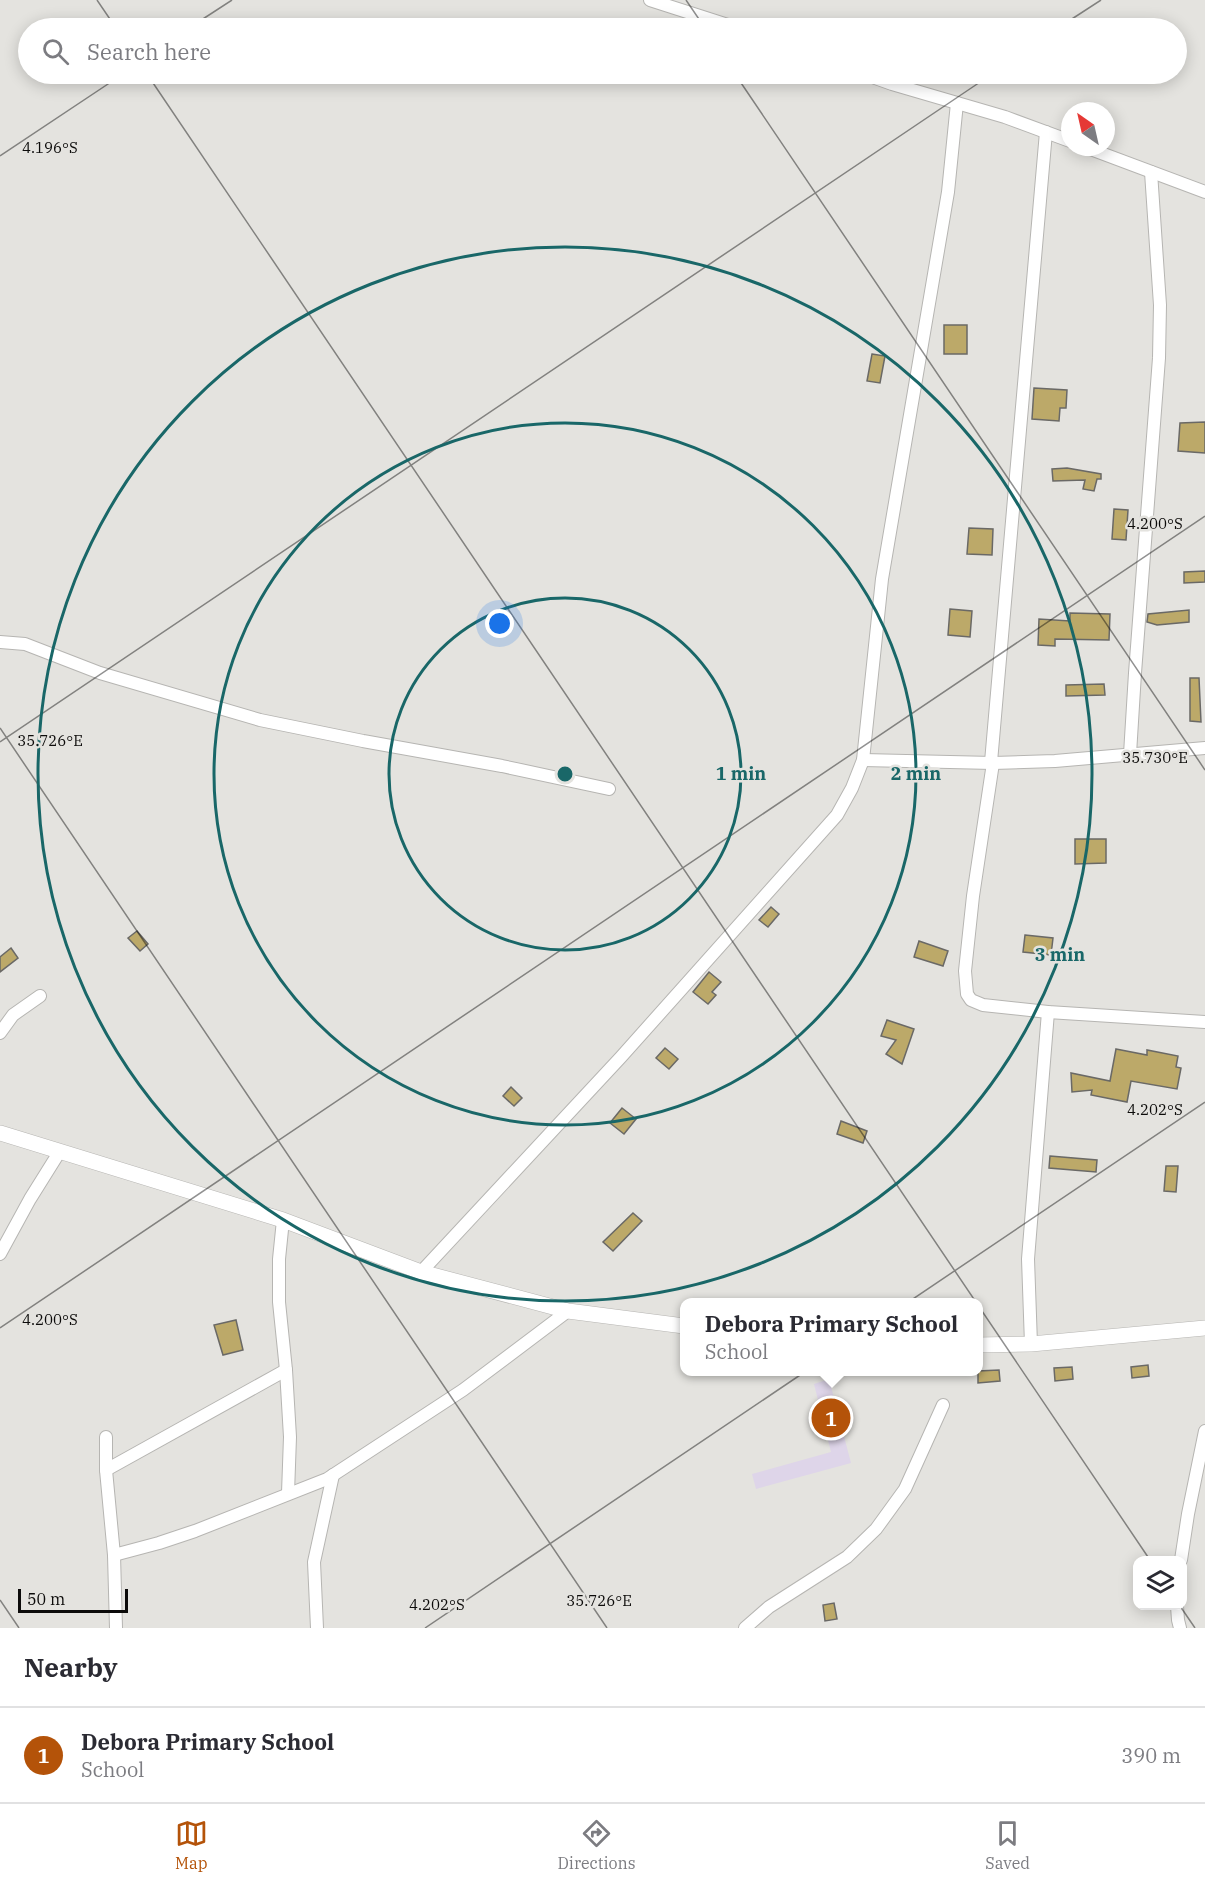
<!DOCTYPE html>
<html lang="en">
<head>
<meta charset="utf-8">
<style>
	:root { --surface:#fff; --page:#f7f7f7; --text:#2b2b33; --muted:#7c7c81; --line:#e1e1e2; --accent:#b45309 }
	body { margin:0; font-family:"IBM Plex Serif",serif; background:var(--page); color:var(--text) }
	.controls { position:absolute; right:18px; bottom:18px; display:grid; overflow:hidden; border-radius:12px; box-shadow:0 3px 15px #0003 }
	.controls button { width:54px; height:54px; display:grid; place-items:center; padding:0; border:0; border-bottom:2px solid var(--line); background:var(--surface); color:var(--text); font:30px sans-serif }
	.compass { position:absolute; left:1061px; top:102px; width:54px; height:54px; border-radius:50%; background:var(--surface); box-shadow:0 3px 15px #0003; rotate:326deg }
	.scale { position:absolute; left:18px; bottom:15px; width:110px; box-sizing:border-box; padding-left:6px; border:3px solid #0c0b0a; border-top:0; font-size:16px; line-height:21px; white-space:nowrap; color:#0c0b0a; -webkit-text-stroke:4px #e4e3df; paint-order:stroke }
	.you { position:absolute; left:500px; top:624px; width:21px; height:21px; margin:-15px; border:4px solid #fff; border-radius:50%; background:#1a73e8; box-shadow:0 0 0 9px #1a73e833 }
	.badge { display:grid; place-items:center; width:39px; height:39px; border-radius:50%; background:var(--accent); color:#fff; font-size:20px; font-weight:700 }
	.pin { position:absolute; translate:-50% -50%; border:3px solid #fff; box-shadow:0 2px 6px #0006 }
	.popup { position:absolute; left:680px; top:1298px; width:303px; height:78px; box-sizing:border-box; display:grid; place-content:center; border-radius:12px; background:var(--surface); filter:drop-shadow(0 2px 4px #0005); font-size:20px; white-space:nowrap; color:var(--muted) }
	.popup b { font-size:22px; color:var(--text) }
	.popup::after { content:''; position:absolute; left:50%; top:100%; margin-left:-12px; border:12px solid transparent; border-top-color:var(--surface) }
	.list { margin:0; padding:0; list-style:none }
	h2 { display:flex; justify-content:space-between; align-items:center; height:78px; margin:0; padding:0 24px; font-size:26px }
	h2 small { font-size:20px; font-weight:400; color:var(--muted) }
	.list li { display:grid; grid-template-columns:39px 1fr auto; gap:18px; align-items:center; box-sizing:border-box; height:96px; padding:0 24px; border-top:2px solid var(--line) }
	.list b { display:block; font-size:22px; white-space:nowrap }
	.list p { margin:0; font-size:20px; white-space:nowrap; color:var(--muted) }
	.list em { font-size:20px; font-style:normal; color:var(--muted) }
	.icon { flex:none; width:33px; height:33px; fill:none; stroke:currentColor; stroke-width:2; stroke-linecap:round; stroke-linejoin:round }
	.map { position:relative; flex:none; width:1205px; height:1628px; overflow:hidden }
	.search { position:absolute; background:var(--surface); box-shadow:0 3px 15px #0003; left:18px; right:18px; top:18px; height:66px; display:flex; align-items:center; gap:15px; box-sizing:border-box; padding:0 21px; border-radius:33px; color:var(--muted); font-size:22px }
	.sheet { height:174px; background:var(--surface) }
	nav { display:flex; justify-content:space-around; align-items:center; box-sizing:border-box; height:84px; border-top:2px solid var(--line); background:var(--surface); font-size:16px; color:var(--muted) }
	nav a { display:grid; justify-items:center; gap:3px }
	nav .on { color:var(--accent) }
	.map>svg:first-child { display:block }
	.education { fill:#ded5e9 }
	.building { fill:#bca969; stroke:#6a6966; stroke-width:1.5 }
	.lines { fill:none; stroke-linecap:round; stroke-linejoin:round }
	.minor-casing { stroke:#b6b5b2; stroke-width:14 }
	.tertiary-casing { stroke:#b6b5b2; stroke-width:16 }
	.minor { stroke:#fff; stroke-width:12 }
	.tertiary { stroke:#fff; stroke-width:15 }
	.ticks { fill:none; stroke:#0c0b0a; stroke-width:1.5; stroke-opacity:0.45 }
	.ring { fill:none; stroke:#196768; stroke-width:3 }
	.ticks-label { font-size:15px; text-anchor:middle; fill:#0c0b0a; stroke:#e4e3df; stroke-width:5; stroke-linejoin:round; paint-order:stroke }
	.centre { fill:#196768; stroke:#e4e3df; stroke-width:3 }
	.ring-label { font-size:18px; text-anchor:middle; font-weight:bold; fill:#196768; stroke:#e4e3df; stroke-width:5; stroke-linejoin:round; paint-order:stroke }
</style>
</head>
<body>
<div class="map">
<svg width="1205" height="1628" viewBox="0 0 1205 1628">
	<rect width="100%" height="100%" fill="#e4e3df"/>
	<!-- education -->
	<path class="education" d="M 829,1379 L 851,1463 L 756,1489 L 752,1474 L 831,1452 L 814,1384 Z"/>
	<!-- building -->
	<g class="building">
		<rect x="944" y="325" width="23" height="29"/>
		<path d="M 872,354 L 885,356 L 880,383 L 867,381 Z"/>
		<path d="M 1034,388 L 1067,390 L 1066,408 L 1060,408 L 1059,421 L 1032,419 Z"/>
		<path d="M 1205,422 L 1205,453 L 1178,451 L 1180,423 Z"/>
		<path d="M 1067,468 L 1101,474 L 1101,479 L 1097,479 L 1094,491 L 1083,489 L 1085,480 L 1053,481 L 1052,469 Z"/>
		<path d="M 1114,509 L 1128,510 L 1126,540 L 1112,539 Z"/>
		<path d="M 969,528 L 993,529 L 992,555 L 967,554 Z"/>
		<path d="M 1205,571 L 1205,582 L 1184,583 L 1184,572 Z"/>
		<path d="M 950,609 L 972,611 L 970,637 L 948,635 Z"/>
		<path d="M 1189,610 L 1189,622 L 1157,625 L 1147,622 L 1148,614 Z"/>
		<path d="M 1070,613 L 1110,614 L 1109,640 L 1055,639 L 1055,646 L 1038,645 L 1039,619 L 1070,621 Z"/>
		<path d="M 1190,678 L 1199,678 L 1201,722 L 1190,721 Z"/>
		<path d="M 1104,684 L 1105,695 L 1066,696 L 1066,685 Z"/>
		<path d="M 1075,839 L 1106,839 L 1106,863 L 1075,864 Z"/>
		<path d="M 771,907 L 779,914 L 768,927 L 759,920 Z"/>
		<path d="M 137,931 L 148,944 L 140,951 L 128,938 Z"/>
		<path d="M 1025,935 L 1053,938 L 1051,955 L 1023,952 Z"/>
		<path d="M 919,941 L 948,951 L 943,966 L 914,957 Z"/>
		<path d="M 11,948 L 18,958 L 0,972 L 0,957 Z"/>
		<path d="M 709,972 L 721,982 L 712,992 L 716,995 L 708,1004 L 693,992 Z"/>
		<path d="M 887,1020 L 914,1029 L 902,1064 L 886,1054 L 896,1040 L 881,1036 Z"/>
		<path d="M 665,1048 L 678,1059 L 669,1069 L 656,1058 Z"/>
		<path d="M 1116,1049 L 1147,1055 L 1147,1050 L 1178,1056 L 1176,1067 L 1181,1068 L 1177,1089 L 1131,1081 L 1127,1102 L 1091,1095 L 1092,1090 L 1072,1092 L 1071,1073 L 1110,1081 Z"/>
		<path d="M 511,1087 L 522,1098 L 514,1106 L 503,1096 Z"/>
		<path d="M 622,1108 L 636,1119 L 624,1134 L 610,1123 Z"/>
		<path d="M 841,1121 L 867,1131 L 863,1143 L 837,1134 Z"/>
		<path d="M 1050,1156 L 1097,1160 L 1096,1172 L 1049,1168 Z"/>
		<path d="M 1166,1166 L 1178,1166 L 1176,1192 L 1164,1191 Z"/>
		<path d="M 633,1213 L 642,1221 L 613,1251 L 603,1242 Z"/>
		<path d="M 236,1320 L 243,1350 L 223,1355 L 214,1325 Z"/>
		<path d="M 1148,1365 L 1149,1376 L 1132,1378 L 1131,1367 Z"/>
		<path d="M 1072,1367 L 1073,1379 L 1055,1381 L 1054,1368 Z"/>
		<path d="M 999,1370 L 1000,1381 L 978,1383 L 978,1371 Z"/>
		<path d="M 834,1603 L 837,1619 L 825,1621 L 823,1605 Z"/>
	</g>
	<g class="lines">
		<defs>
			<g id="minor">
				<path d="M 650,0 L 737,28"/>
				<path d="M 864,74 L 892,84 L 1005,117 L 1070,141"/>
				<path d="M 1046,132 L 991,762 L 993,763 L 973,896 L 965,971 L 967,994 L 971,1000 L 983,1005 L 1048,1012 L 1205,1022"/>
				<path d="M 1085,147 L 1205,192"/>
				<path d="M 0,642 L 25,644 L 100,673 L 260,720 L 363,741 L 502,766 L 609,789"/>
				<path d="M 1130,754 L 1135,673 L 1159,358 L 1160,305 L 1151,172"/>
				<path d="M 863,760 L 993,763 L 1055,761 L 1205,748"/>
				<path d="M 0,1033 L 13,1015 L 40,996"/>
				<path d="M 283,1220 L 279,1259 L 279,1302 L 286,1370 L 290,1437 L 288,1493"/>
				<path d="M 0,1254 L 30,1199 L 60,1151"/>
				<path d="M 421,1272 L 621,1057 L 837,815 L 852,788 L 863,760 L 882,579 L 948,192 L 957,103"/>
				<path d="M 1031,1344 L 1028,1259 L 1048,1012"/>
				<path d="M 106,1437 L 106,1470 L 114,1555 L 116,1628"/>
				<path d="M 106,1470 L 286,1370"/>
				<path d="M 114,1555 L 159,1543 L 195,1531 L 327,1479 L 463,1390 L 568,1311"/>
				<path d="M 1181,1560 L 1188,1514 L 1205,1431"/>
				<path d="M 1177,1606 L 1178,1620 L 1180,1628"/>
				<path d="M 317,1628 L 314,1562 L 333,1475"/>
				<path d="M 745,1628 L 769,1607 L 847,1557 L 876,1529 L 905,1489 L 943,1405"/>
			</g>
			<g id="tertiary">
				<path d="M 0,1133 L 283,1220 L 421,1272 L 568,1311 L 684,1326"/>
				<path d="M 978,1345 L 1031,1344 L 1205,1328"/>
			</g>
		</defs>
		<!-- minor casing -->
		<use href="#minor" class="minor-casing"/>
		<!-- tertiary casing -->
		<use href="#tertiary" class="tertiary-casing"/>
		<!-- minor -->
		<use href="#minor" class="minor"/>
		<!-- tertiary -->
		<use href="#tertiary" class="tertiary"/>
	</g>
	<!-- ticks -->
	<path class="ticks" d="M 97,0 L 116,28M 686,0 L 705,28M 189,28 L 232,0M 1058,28 L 1101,0M 147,74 L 1150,1560M 735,74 L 1205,770M 0,156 L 123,74M 0,728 L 607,1628M 0,742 L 992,74M 0,1328 L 1205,516M 0,1600 L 19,1628M 1180,1606 L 1195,1628M 425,1628 L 1205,1102"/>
	<!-- distance rings -->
	<g class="ring">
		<circle cx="565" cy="774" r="176"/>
		<circle cx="565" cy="774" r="351"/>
		<circle cx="565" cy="774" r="527"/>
	</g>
	<g class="ticks-label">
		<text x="50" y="153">4.196°S</text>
		<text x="1155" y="529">4.200°S</text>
		<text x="50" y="746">35.726°E</text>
		<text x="1155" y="763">35.730°E</text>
		<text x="1155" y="1115">4.202°S</text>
		<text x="50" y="1325">4.200°S</text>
		<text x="599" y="1606">35.726°E</text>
		<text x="437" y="1610">4.202°S</text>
	</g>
	<circle cx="565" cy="774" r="9" class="centre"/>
	<g class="ring-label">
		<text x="741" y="780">1 min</text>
		<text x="916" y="780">2 min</text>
		<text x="1060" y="961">3 min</text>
	</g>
</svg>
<div class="controls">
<button><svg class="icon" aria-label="layers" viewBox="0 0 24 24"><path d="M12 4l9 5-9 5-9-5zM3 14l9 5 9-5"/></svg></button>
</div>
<svg class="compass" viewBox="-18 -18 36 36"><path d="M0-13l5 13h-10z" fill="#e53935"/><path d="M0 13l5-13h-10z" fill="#7c7c81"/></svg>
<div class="scale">50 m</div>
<div class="you"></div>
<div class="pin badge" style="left:831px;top:1418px">1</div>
<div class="popup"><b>Debora Primary School</b>School</div>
<div class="search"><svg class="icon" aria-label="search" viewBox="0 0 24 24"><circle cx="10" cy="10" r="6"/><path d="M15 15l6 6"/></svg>Search here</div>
</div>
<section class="sheet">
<h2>Nearby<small></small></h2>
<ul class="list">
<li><span class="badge">1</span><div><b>Debora Primary School</b><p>School</p></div><em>390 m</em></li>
</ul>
</section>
<nav>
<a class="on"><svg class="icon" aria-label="map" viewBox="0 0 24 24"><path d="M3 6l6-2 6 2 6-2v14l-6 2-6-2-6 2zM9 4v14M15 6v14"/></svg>Map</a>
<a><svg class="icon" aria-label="directions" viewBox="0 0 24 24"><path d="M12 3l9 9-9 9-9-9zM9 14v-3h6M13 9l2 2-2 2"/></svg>Directions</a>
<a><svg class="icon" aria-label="saved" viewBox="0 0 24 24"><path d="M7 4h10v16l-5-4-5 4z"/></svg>Saved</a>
</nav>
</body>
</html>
